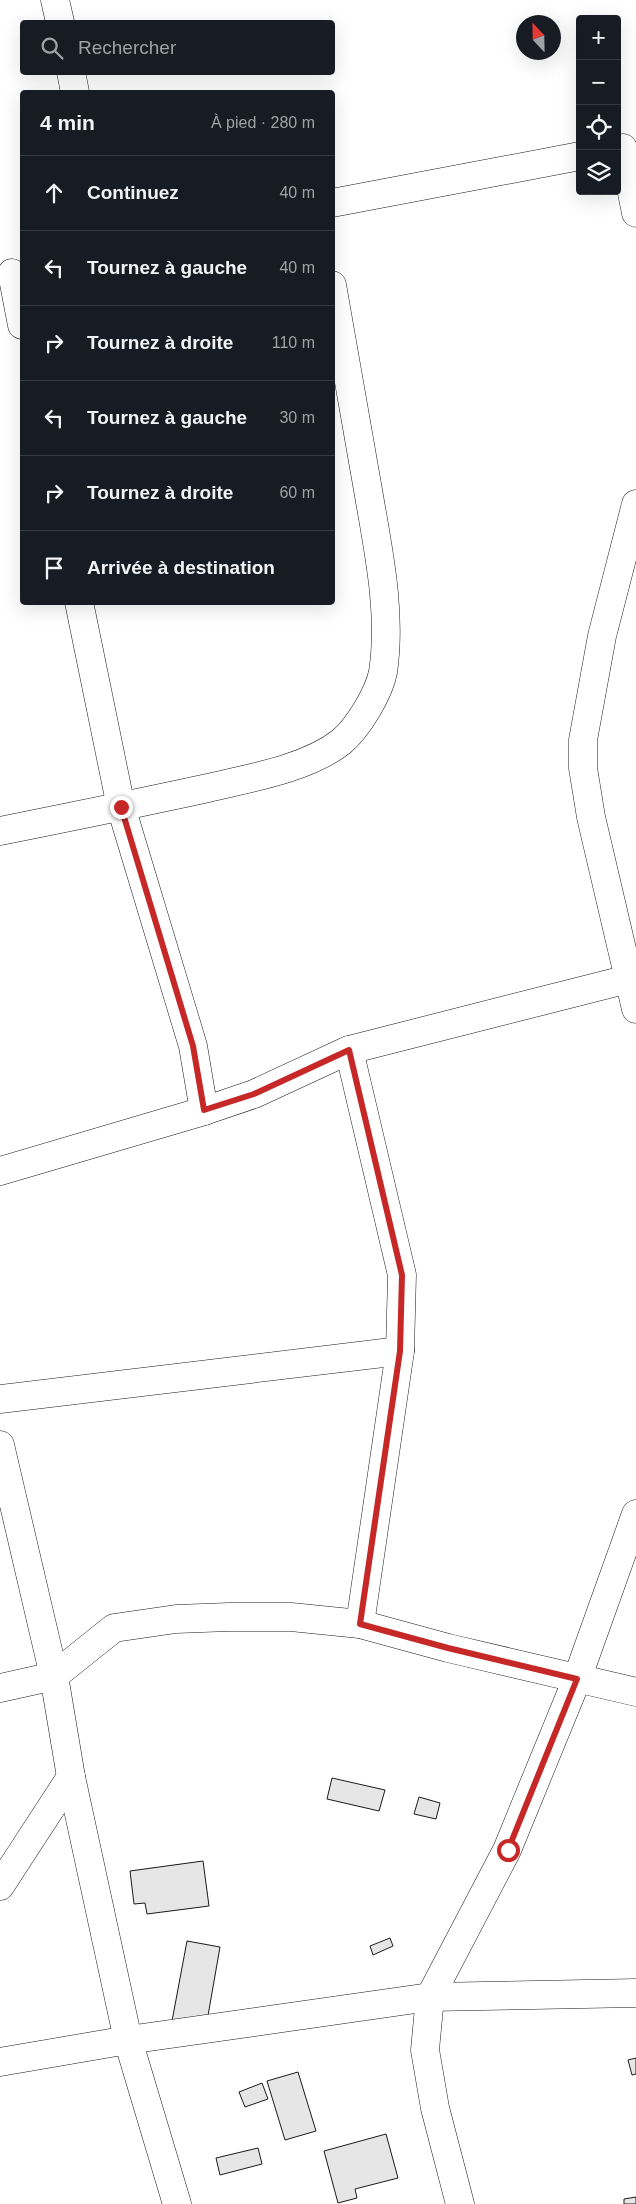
<!DOCTYPE html>
<html lang="fr">
<head>
<meta charset="utf-8">
<style>
	:root { --surface:#171b24; --page:#20242c; --text:#f1f3f6; --muted:#9ea1a6; --line:#363941 }
	body { margin:0; font-family:Helvetica,sans-serif; background:var(--page); color:var(--text) }
	.controls { position:absolute; right:15px; top:15px; display:grid; overflow:hidden; border-radius:5px; box-shadow:0 5px 20px #0002 }
	.controls button { width:45px; height:45px; display:grid; place-items:center; padding:0; border:0; border-bottom:1px solid var(--line); background:var(--surface); color:var(--text); font:25px sans-serif }
	.compass { position:absolute; left:516px; top:15px; width:45px; height:45px; border-radius:50%; background:var(--surface); box-shadow:0 5px 20px #0002; rotate:338deg }
	.stop { position:absolute; width:15px; height:15px; margin:-11px; border:4px solid #c62828; border-radius:50%; background:#fff }
	.stop.end { background:#c62828; border-color:#fff; box-shadow:0 1px 5px #0008 }
	.list { margin:0; padding:0; list-style:none }
	h2 { display:flex; justify-content:space-between; align-items:center; height:65px; margin:0; padding:0 20px; font-size:21px }
	h2 small { font-size:16px; font-weight:400; color:var(--muted) }
	.list li { display:grid; grid-template-columns:32px 1fr auto; gap:15px; align-items:center; box-sizing:border-box; height:75px; padding:0 20px; border-top:1px solid var(--line) }
	.list b { display:block; font-size:19px; white-space:nowrap }
	.list em { font-size:16px; font-style:normal; color:var(--muted) }
	.icon { flex:none; width:28px; height:28px; fill:none; stroke:currentColor; stroke-width:2; stroke-linecap:round; stroke-linejoin:round }
	.map { position:relative; flex:none; width:636px; height:2204px; overflow:hidden }
	.search { position:absolute; background:var(--surface); box-shadow:0 5px 20px #0002; left:20px; top:20px; width:315px; height:55px; display:flex; align-items:center; gap:12px; box-sizing:border-box; padding:0 18px; border-radius:5px; color:var(--muted); font-size:19px }
	.panel { position:absolute; background:var(--surface); box-shadow:0 5px 20px #0002; left:20px; top:90px; width:315px; height:515px; border-radius:5px }
	.map>svg:first-child { display:block }
	.building { fill:#e6e6e6; stroke:#1a1a1a }
	.lines { fill:none; stroke-linecap:round; stroke-linejoin:round }
	.minor-casing { stroke:#1a1a1a; stroke-width:29 }
	.secondary-casing { stroke:#1a1a1a; stroke-width:29 }
	.minor { stroke:#fff; stroke-width:28 }
	.secondary { stroke:#fff; stroke-width:28 }
	.route { stroke:#c62828; stroke-width:6 }
</style>
</head>
<body>
<div class="map">
<svg width="636" height="2204" viewBox="0 0 636 2204">
	<rect width="100%" height="100%" fill="#fff"/>
	<!-- building -->
	<g class="building">
		<path d="M 332,1778 L 385,1790 L 379,1811 L 327,1799 Z"/>
		<path d="M 419,1797 L 440,1803 L 436,1819 L 414,1814 Z"/>
		<path d="M 203,1861 L 209,1906 L 147,1914 L 145,1903 L 134,1904 L 130,1871 Z"/>
		<path d="M 390,1938 L 393,1946 L 373,1955 L 370,1946 Z"/>
		<path d="M 187,1941 L 220,1947 L 206,2027 L 172,2021 Z"/>
		<path d="M 636,2058 L 636,2074 L 632,2075 L 628,2060 Z"/>
		<path d="M 298,2072 L 316,2131 L 285,2140 L 267,2081 Z"/>
		<path d="M 262,2083 L 268,2099 L 245,2107 L 239,2092 Z"/>
		<path d="M 386,2134 L 398,2178 L 355,2189 L 357,2198 L 338,2203 L 324,2151 Z"/>
		<path d="M 258,2148 L 262,2164 L 220,2175 L 216,2158 Z"/>
		<path d="M 636,2197 L 636,2204 L 624,2204 L 624,2199 Z"/>
	</g>
	<g class="lines">
		<defs>
			<g id="minor">
				<path d="M 55,0 L 60,22"/>
				<path d="M 71,72 L 75,92"/>
				<path d="M 623,148 L 636,213"/>
				<path d="M 332,203 L 580,156"/>
				<path d="M 12,273 L 22,325"/>
				<path d="M 636,504 L 602,636 L 583,740 L 583,768 L 591,817 L 636,1009"/>
				<path d="M 79,602 L 121,807 L 193,1046 L 204,1111 L 254,1094 L 349,1050 L 636,977"/>
				<path d="M 0,831 C 70,817 139,803 208,788 C 250,778 306,769 341,742 C 358,728 379,693 383,672 C 392,612 378,549 368,490 C 356,422 344,353 332,285"/>
				<path d="M 349,1050 L 402,1275 L 400,1351 L 360,1624"/>
				<path d="M 0,1171 L 204,1111"/>
				<path d="M 0,1399 L 400,1351"/>
				<path d="M 0,1445 L 54,1676 L 71,1777 L 128,2040 L 177,2204"/>
				<path d="M 0,1886 L 71,1777"/>
				<path d="M 0,2062 L 128,2040 L 430,1997 L 636,1993"/>
				<path d="M 460,2204 L 435,2108 L 425,2050 L 430,1997 L 507,1850 L 577,1679 L 636,1514"/>
			</g>
			<path id="secondary" d="M 0,1688 L 54,1676 L 114,1628 L 176,1619 L 229,1617 L 291,1617 L 360,1624 L 448,1648 L 636,1692"/>
		</defs>
		<!-- minor casing -->
		<use href="#minor" class="minor-casing"/>
		<!-- secondary casing -->
		<use href="#secondary" class="secondary-casing"/>
		<!-- minor -->
		<use href="#minor" class="minor"/>
		<!-- secondary -->
		<use href="#secondary" class="secondary"/>
	</g>
	<g class="lines">
		<!-- route -->
		<path class="route" d="M 121,807 L 193,1046 L 204,1110 L 254,1094 L 349,1050 L 402,1275 L 400,1351 L 360,1624 L 448,1648 L 577,1679 L 508,1850"/>
	</g>
</svg>
<div class="controls">
<button>+</button>
<button>−</button>
<button><svg class="icon" aria-label="locate" viewBox="0 0 24 24"><circle cx="12" cy="12" r="6"/><path d="M12 2v4M12 18v4M2 12h4M18 12h4"/></svg></button>
<button><svg class="icon" aria-label="layers" viewBox="0 0 24 24"><path d="M12 4l9 5-9 5-9-5zM3 14l9 5 9-5"/></svg></button>
</div>
<svg class="compass" viewBox="-18 -18 36 36"><path d="M0-13l5 13h-10z" fill="#e53935"/><path d="M0 13l5-13h-10z" fill="#9ea1a6"/></svg>
<div class="stop" style="left:508px;top:1850px"></div>
<div class="stop end" style="left:121px;top:807px"></div>
<div class="search"><svg class="icon" aria-label="search" viewBox="0 0 24 24"><circle cx="10" cy="10" r="6"/><path d="M15 15l6 6"/></svg>Rechercher</div>
<section class="panel">
<h2>4 min<small>À pied · 280 m</small></h2>
<ul class="list">
<li><svg class="icon" aria-label="ahead" viewBox="0 0 24 24"><path d="M12 20V5M6 11l6-6 6 6"/></svg><div><b>Continuez</b></div><em>40 m</em></li>
<li><svg class="icon" aria-label="left" viewBox="0 0 24 24"><path d="M17 20v-9H6M10 6l-5 5 5 5"/></svg><div><b>Tournez à gauche</b></div><em>40 m</em></li>
<li><svg class="icon" aria-label="right" viewBox="0 0 24 24"><path d="M7 20v-9h11M14 6l5 5-5 5"/></svg><div><b>Tournez à droite</b></div><em>110 m</em></li>
<li><svg class="icon" aria-label="left" viewBox="0 0 24 24"><path d="M17 20v-9H6M10 6l-5 5 5 5"/></svg><div><b>Tournez à gauche</b></div><em>30 m</em></li>
<li><svg class="icon" aria-label="right" viewBox="0 0 24 24"><path d="M7 20v-9h11M14 6l5 5-5 5"/></svg><div><b>Tournez à droite</b></div><em>60 m</em></li>
<li><svg class="icon" aria-label="arrive" viewBox="0 0 24 24"><path d="M6 21V4h12l-3 4 3 4H6"/></svg><div><b>Arrivée à destination</b></div></li>
</ul>
</section>
</div>
</body>
</html>
